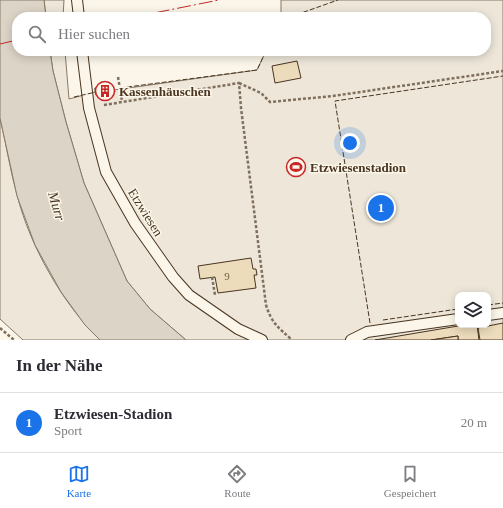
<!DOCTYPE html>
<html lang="de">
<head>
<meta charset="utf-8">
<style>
	:root { --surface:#fff; --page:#f2f2f3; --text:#2b2b33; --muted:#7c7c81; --line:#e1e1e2; --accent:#1a73e8 }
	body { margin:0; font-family:Georgia,serif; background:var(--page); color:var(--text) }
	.controls { position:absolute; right:12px; bottom:12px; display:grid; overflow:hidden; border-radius:8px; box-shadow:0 2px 10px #0003 }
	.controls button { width:36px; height:36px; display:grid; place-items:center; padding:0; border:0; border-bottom:1px solid var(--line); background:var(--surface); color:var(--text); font:20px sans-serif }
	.you { position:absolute; left:350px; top:143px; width:14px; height:14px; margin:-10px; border:3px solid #fff; border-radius:50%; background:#1a73e8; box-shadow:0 0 0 6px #1a73e833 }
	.badge { display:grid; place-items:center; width:26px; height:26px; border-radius:50%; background:var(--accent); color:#fff; font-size:13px; font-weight:700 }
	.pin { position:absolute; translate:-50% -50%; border:2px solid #fff; box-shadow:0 1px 4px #0006 }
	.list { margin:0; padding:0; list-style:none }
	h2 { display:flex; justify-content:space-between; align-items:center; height:52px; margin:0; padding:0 16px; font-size:17px }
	h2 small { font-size:13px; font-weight:400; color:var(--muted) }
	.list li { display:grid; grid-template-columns:26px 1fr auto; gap:12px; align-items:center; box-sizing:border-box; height:60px; padding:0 16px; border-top:1px solid var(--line) }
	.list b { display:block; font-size:15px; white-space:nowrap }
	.list p { margin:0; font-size:13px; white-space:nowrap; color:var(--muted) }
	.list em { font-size:13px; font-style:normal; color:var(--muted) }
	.icon { flex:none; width:22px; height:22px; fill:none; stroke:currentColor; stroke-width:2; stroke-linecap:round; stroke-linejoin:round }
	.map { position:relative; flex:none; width:503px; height:340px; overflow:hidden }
	.search { position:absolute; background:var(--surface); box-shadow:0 2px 10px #0003; left:12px; right:12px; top:12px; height:44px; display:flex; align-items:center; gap:10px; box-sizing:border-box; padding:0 14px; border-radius:16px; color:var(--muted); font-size:15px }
	.sheet { height:112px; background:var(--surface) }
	nav { display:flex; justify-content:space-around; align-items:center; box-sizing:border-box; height:56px; border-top:1px solid var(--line); background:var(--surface); font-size:11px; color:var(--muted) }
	nav a { display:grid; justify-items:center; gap:2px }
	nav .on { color:var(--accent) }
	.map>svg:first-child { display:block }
	.green { fill:#ede6d9; stroke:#887966; fill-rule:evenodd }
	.water { fill:#dcd4c6; stroke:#887966 }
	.building { fill:#ecdcbc; stroke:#4a3520 }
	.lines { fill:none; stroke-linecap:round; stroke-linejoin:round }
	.service-casing { stroke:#4a3520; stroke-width:12 }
	.path { stroke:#7f6f5c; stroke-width:2.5; stroke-dasharray:3 2; stroke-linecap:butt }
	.service { stroke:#fbf6e9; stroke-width:10 }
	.fence { stroke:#4a3520; stroke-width:1; stroke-dasharray:5 2; stroke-linecap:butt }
	.power { stroke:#c62828; stroke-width:1; stroke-dasharray:14 3 2 3; stroke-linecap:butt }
	.labels { text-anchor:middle; stroke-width:3; stroke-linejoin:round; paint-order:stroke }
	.number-label { font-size:11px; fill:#725f47 }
	.poi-label { font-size:13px; font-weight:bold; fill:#4a3520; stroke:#fbf6e9; text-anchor:start }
	.street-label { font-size:13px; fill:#4a3520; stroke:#fbf6e9 }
	.water-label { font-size:14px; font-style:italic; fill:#4a3520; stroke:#fbf6e9 }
</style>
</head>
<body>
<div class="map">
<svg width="503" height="340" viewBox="0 0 503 340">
	<rect width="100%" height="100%" fill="#fbf6e9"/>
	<!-- green -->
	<g class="green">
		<path d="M 44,0 L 64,0 L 63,17 L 46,17 Z"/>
		<path d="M 281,0 L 503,0 L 503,340 L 186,340 L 150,309 L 127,281 L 84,183 L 66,122 L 53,71 L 50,51 L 65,51 L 69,99 L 95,92 L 95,88 L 113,86 L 114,90 L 257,70 L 266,51 L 486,51 L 486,17 L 281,17 ZM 458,295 L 488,295 L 488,325 L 458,325 Z"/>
		<path d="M 0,118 C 6,143 10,170 17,195 C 30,246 62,303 100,340 L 23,340 L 0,319 Z"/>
	</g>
	<!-- water -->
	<path class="water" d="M 0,0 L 44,0 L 46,17 L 17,17 L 17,51 L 50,51 L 53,71 L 66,122 L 84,183 L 127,281 L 150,309 L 186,340 L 100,340 L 85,325 L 61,292 L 35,245 L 17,196 L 0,118 Z"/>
	<!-- building -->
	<g class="building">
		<path d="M 297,61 L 301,78 L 275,83 L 272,66 Z"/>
		<path d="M 113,86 L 115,92 L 96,95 L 95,88 Z"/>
		<path d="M 251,258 L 253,269 L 256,269 L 257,275 L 254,275 L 256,288 L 218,293 L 215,277 L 200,279 L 198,266 Z"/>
		<path d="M 503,323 L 503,340 L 480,340 L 478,328 Z"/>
		<path d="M 464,325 L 477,325 L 479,340 L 458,340 L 458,336 L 431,340 L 375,340 Z"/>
		<path d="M 458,336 L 458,340 L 431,340 Z"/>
	</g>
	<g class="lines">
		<defs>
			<g id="service">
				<path d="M 77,0 L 79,17"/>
				<path d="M 82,51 L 89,108 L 106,172 L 135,223 L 173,277 L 189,295 L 238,329 L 262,340"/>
				<path d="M 488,315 L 503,313"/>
				<path d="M 351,340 L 367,332 L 458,319"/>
			</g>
		</defs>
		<!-- service casing -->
		<use href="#service" class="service-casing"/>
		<!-- path -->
		<g class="path">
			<path d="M 118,77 L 122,101"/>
			<path d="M 239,83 L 261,93 L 270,102 L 333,96 L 503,71"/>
			<path d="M 104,105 L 239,83 L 241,108 L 266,305 C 272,324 278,327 292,340"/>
			<path d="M 212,277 L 215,295"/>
			<path d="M 0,328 L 14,340"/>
		</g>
		<!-- service -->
		<use href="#service" class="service"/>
		<!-- fence -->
		<g class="fence">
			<path d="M 290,17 L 338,0"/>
			<path d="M 120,88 L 257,70 L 266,51"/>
			<path d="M 74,97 L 96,92"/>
			<path d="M 488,305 L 503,303"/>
			<path d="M 383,320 L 458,309"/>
			<path d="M 370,323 L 335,101 L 503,76"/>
		</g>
		<!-- power -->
		<g class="power">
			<path d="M 134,17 L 219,0"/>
			<path d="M 0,44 L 17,40"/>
		</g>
	</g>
	<!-- icons -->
	<defs>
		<symbol id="building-ring" viewBox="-11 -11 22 22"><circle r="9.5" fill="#fbf6e9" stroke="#c62828" stroke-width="1.5"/><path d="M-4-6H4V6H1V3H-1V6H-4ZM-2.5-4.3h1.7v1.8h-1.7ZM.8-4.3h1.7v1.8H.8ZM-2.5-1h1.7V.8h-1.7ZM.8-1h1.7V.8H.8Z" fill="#c62828"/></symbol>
		<symbol id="stadium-ring" viewBox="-11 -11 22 22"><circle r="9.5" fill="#fbf6e9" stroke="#c62828" stroke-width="1.5"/><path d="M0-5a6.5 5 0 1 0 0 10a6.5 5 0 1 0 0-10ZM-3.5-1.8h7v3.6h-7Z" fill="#c62828"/></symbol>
	</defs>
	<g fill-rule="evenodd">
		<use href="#building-ring" x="94" y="80" width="22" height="22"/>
		<use href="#stadium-ring" x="285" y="156" width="22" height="22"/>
	</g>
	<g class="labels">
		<!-- number labels -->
		<g class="number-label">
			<text x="227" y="280">9</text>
		</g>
		<!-- poi labels -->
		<g class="poi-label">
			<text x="119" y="96">Kassenhäuschen</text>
			<text x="310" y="172">Etzwiesenstadion</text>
		</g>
		<!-- street labels -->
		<g class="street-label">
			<text transform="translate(146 212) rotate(58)" y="5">Etzwiesen</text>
		</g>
		<!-- water labels -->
		<g class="water-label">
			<text transform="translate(57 206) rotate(74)" y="5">Murr</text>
		</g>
	</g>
</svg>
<div class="controls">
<button><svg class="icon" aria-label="layers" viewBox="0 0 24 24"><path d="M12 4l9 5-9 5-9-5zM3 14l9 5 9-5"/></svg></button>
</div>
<div class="you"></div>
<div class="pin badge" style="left:381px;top:208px">1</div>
<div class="search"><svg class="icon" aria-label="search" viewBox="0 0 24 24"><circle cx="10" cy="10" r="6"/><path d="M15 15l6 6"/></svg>Hier suchen</div>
</div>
<section class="sheet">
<h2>In der Nähe<small></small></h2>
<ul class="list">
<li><span class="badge">1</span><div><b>Etzwiesen-Stadion</b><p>Sport</p></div><em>20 m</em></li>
</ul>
</section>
<nav>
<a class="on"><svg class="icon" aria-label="map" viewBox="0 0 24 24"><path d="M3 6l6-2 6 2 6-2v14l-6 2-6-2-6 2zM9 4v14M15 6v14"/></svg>Karte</a>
<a><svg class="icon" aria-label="directions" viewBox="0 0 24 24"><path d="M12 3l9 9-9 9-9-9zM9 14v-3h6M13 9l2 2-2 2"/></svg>Route</a>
<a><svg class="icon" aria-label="saved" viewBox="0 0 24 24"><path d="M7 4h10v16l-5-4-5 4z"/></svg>Gespeichert</a>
</nav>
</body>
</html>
